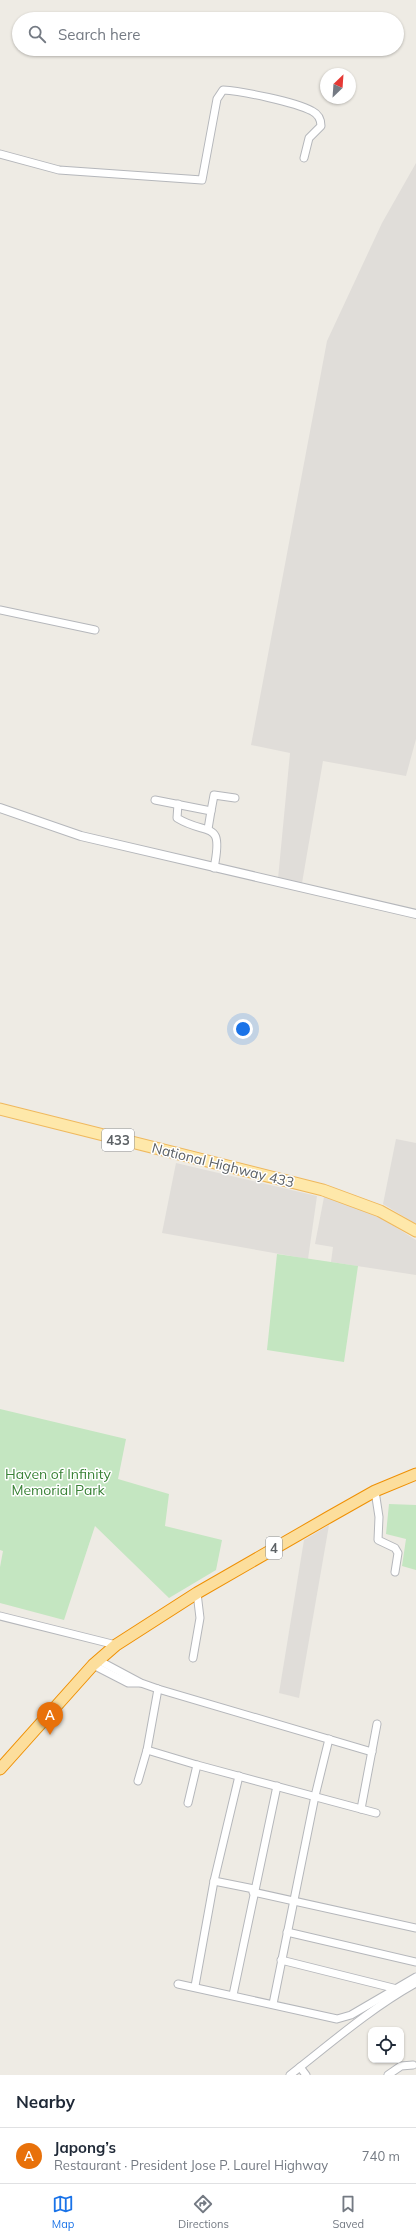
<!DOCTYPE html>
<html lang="en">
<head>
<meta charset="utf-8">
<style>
	:root { --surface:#fff; --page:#f2f2f3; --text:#1f2937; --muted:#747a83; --line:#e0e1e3; --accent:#1a73e8 }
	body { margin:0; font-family:Mulish,sans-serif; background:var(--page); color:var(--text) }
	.controls { position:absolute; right:12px; bottom:12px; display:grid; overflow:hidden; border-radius:8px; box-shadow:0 1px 3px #0004 }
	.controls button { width:36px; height:36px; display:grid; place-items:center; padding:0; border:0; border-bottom:1px solid var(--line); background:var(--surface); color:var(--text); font:20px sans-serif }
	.compass { position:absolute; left:320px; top:68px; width:36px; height:36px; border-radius:50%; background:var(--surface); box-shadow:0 1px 3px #0004; rotate:25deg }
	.you { position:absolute; left:243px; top:1029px; width:14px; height:14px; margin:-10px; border:3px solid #fff; border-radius:50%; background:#1a73e8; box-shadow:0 0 0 6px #1a73e833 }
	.badge { display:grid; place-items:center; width:26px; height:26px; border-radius:50%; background:var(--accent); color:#fff; font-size:13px; font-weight:700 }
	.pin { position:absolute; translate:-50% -33px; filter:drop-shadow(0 1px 2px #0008) }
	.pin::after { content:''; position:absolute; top:21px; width:14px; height:12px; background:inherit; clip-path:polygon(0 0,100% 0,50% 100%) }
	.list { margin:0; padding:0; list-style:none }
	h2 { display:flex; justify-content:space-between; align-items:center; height:52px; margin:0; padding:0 16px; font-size:17px }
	h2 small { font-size:13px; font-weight:400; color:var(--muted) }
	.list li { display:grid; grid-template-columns:26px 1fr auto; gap:12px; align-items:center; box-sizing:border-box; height:56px; padding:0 16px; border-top:1px solid var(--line) }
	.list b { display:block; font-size:15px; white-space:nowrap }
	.list p { margin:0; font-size:13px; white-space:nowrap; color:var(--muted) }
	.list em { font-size:13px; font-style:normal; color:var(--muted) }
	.icon { flex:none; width:22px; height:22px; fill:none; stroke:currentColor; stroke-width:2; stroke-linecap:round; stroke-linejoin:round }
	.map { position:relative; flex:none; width:416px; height:2075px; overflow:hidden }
	.search { position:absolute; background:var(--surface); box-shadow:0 1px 3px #0004; left:12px; right:12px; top:12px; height:44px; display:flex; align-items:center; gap:10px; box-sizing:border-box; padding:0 14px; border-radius:22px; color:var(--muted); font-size:15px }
	.sheet { height:108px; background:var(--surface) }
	nav { display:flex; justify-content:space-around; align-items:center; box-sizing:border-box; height:56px; border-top:1px solid var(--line); background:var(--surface); font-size:11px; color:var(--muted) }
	nav a { display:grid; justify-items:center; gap:2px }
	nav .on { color:var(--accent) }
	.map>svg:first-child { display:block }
	.industrial { fill:#e0ddd9 }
	.green { fill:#c4e6c1 }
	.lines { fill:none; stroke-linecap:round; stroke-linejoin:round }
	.minor-casing { stroke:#b5b7bb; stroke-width:9 }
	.tertiary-casing { stroke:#b5b7bb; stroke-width:10 }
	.primary-casing { stroke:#efb85d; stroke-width:13 }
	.trunk-casing { stroke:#ef9004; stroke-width:13 }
	.minor { stroke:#fff; stroke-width:7 }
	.tertiary { stroke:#fff; stroke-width:8 }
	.primary { stroke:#fee8aa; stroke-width:11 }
	.trunk { stroke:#fcde9c; stroke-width:11 }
	.labels { text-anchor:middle; stroke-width:3; stroke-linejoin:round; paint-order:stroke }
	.shield { fill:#fff; stroke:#8d9093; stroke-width:1 }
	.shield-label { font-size:13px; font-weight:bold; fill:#5c6165 }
	.street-label { font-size:14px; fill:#5c6165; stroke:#fff }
	.park-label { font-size:14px; fill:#398236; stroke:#fff }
</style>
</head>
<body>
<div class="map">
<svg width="416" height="2075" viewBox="0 0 416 2075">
	<rect width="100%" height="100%" fill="#eeebe4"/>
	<!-- industrial -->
	<g class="industrial">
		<path d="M 416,163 L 416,739 L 406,776 L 323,761 L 302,883 L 278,879 L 290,753 L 251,745 L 327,341 L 382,223 Z"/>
		<path d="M 396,1139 L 416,1143 L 416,1224 L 383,1204 Z"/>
		<path d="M 176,1163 L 317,1196 L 308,1259 L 162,1233 Z"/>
		<path d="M 324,1197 L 348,1203 L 378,1216 L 416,1240 L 416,1275 L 331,1262 L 333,1247 L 315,1244 Z"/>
		<path d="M 329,1525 L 299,1698 L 279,1693 L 304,1540 Z"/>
	</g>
	<!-- green -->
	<g class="green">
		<path d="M 277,1254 L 358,1266 L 344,1362 L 267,1350 Z"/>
		<path d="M 0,1409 L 126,1439 L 118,1479 L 169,1494 L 165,1526 L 222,1540 L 216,1570 L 169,1598 L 95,1526 L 64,1620 L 0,1603 L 0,1567 L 3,1551 L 0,1550 Z"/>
		<path d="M 389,1504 L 416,1505 L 416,1570 L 402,1566 L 406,1539 L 386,1534 Z"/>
	</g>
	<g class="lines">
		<defs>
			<g id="minor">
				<path d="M 0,154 L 59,170 L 202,180 L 217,99 L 223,90 C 242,91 295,102 312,111 C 318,114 321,119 321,126 L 309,138 L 304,158"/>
				<path d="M 0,610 L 95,630"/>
				<path d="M 155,800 L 211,811 L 208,829"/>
				<path d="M 178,804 L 177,818 C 208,837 224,818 214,868"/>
				<path d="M 211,811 L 214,795 L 235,798"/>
				<path d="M 375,1491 L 379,1517 L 378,1540 L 395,1548 L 398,1553 L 395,1572"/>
				<path d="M 0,1616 L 116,1645"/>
				<path d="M 193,1658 L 200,1618 L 197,1593"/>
				<path d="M 98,1660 L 141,1683 L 158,1689 L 372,1752"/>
				<path d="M 93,1665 L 128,1683 L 140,1683"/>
				<path d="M 147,1750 L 197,1765 L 376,1813"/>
				<path d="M 138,1781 L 147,1750 L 158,1689"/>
				<path d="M 188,1803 L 197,1765"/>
				<path d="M 361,1809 L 377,1724"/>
				<path d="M 214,1881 L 254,1889"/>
				<path d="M 253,1892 L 416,1928"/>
				<path d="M 287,1932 L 416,1962"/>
				<path d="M 281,1960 L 397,1989"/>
				<path d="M 178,1984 L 337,2019 L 351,2015 L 416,1977"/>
				<path d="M 195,1986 L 214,1881 L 239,1776"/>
				<path d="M 233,1995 L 277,1786"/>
				<path d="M 273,2004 L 315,1796 L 329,1739"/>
				<path d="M 300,2067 L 306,2075"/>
				<path d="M 290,2075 C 331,2043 371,2008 416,1983"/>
				<path d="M 388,2075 L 401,2066 L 413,2065"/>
			</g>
			<path id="tertiary" d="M 0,808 L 81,836 L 416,914"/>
			<path id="primary" d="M 0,1109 L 323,1190 L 380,1211 L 416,1231"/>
			<path id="trunk" d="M 0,1769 L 93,1665 L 116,1645 L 197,1593 L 329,1517 L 375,1491 L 416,1474"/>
		</defs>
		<!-- minor casing -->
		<use href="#minor" class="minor-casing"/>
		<!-- tertiary casing -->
		<use href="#tertiary" class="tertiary-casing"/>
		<!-- primary casing -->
		<use href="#primary" class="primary-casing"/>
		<!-- trunk casing -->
		<use href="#trunk" class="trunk-casing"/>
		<!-- minor -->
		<use href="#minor" class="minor"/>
		<!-- tertiary -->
		<use href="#tertiary" class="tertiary"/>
		<!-- primary -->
		<use href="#primary" class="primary"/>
		<!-- trunk -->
		<use href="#trunk" class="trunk"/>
	</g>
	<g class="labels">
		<!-- shield labels -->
		<g class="shield">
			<rect x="102" y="1129" width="32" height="22" rx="3"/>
			<rect x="266" y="1537" width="16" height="22" rx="3"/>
		</g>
		<g class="shield-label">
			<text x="118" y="1145">433</text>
			<text x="274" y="1553">4</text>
		</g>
		<!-- street labels -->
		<g class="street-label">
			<text transform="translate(223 1165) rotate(14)" y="5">National Highway 433</text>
		</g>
		<!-- park labels -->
		<g class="park-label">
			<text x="58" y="1479">Haven of Infinity<tspan x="58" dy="16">Memorial Park</tspan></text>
		</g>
	</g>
</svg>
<div class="controls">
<button><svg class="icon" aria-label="locate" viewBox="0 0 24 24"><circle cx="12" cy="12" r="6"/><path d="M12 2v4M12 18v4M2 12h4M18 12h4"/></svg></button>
</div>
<svg class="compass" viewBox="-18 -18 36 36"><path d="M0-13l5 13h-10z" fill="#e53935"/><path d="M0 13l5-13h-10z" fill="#747a83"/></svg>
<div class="you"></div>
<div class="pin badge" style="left:50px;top:1735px;background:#e8710a">A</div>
<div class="search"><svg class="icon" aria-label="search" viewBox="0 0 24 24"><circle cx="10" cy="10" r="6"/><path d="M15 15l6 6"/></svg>Search here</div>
</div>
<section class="sheet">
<h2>Nearby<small></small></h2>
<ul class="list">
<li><span class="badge" style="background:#e8710a">A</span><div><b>Japong’s</b><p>Restaurant · President Jose P. Laurel Highway</p></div><em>740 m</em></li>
</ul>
</section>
<nav>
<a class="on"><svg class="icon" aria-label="map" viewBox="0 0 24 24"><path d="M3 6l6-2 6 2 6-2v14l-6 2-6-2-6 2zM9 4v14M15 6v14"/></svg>Map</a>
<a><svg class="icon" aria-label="directions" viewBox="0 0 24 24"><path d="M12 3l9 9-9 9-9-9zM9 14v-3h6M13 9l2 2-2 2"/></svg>Directions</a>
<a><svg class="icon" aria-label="saved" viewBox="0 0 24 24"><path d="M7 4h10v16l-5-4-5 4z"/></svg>Saved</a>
</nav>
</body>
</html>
